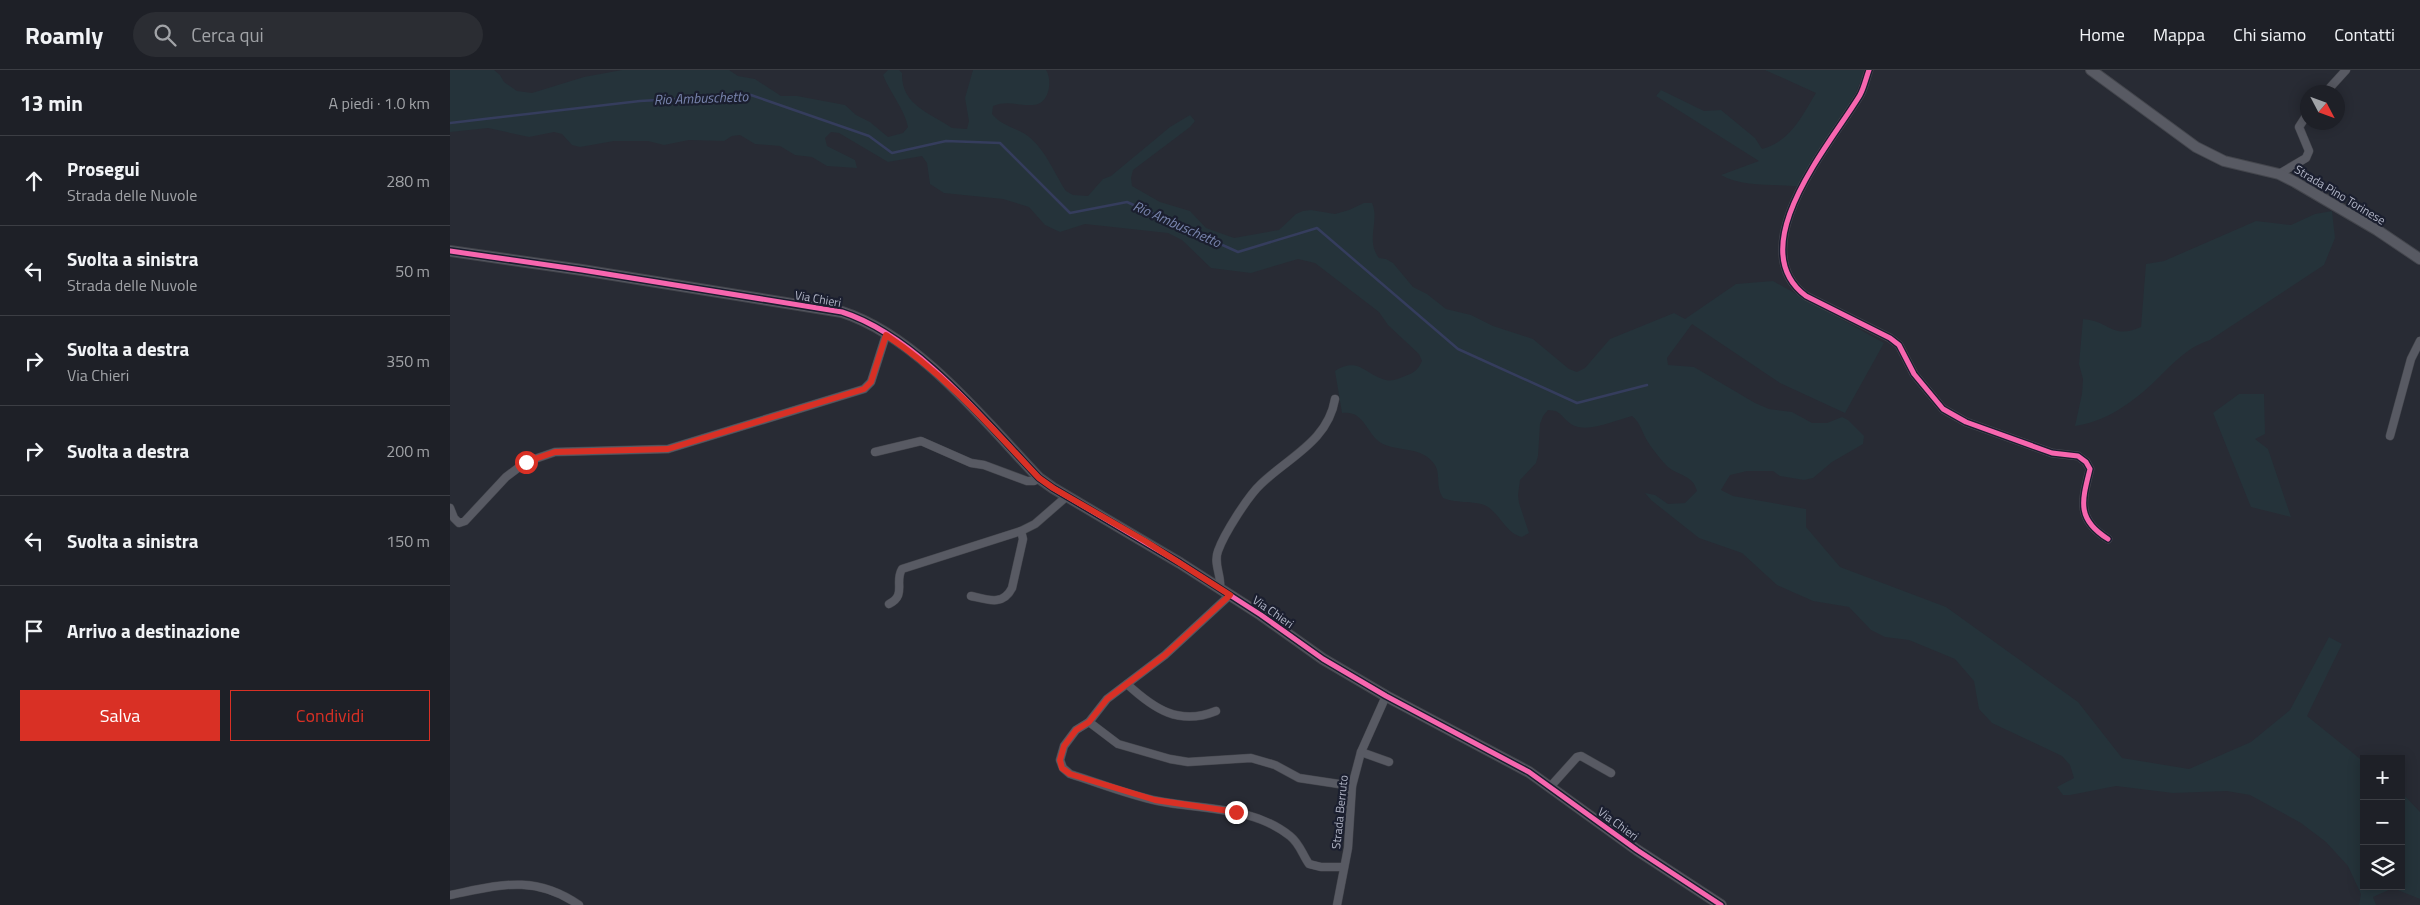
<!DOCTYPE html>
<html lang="it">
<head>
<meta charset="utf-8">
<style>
	:root { --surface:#1e2027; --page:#2b2d33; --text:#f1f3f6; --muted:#a1a3a7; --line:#3c3e44; --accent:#d93025 }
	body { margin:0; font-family:"Titillium Web",sans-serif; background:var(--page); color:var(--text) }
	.controls { position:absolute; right:15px; bottom:15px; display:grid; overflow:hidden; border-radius:0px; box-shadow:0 2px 12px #0003 }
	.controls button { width:45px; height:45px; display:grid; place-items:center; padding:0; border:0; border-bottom:1px solid var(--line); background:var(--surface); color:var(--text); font:25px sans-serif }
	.compass { position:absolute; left:1850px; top:15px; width:45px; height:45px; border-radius:50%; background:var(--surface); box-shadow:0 2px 12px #0003; rotate:131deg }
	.stop { position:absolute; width:15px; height:15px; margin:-11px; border:4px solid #d93025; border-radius:50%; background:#fff }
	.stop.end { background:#d93025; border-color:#fff; box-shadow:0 1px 5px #0008 }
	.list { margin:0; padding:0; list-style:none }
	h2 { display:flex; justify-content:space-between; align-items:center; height:65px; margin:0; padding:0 20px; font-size:21px }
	h2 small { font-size:16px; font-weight:400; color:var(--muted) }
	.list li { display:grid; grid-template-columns:32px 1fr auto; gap:15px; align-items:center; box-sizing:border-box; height:90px; padding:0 20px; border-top:1px solid var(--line) }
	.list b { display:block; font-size:19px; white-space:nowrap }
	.list p { margin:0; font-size:16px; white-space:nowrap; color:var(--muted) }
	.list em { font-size:16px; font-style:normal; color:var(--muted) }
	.actions { display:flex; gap:10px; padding:15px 20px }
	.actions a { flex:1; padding:11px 0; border:1px solid var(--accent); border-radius:0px; text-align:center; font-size:18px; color:var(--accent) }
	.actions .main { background:var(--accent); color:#fff }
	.icon { flex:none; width:28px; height:28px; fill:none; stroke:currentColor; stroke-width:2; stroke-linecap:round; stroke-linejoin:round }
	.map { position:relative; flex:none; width:1970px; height:835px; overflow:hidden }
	header { display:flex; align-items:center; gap:30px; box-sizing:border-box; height:70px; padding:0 25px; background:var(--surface); border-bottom:1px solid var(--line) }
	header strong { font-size:24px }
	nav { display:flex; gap:28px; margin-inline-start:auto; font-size:18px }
	.search { width:350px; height:45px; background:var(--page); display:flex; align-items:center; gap:12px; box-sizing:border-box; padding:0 18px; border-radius:28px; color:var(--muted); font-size:19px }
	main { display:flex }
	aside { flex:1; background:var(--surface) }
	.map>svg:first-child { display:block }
	.green { fill:#25333a }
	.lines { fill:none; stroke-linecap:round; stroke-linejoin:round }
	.stream { stroke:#353d5d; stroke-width:2.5 }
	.minor-casing { stroke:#44464d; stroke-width:9 }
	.tertiary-casing { stroke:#44464d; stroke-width:12 }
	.minor { stroke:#585a63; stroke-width:8 }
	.tertiary { stroke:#585a63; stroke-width:10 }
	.cycleway-casing { stroke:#1b1f2f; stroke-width:8 }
	.cycleway { stroke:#f766af; stroke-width:5 }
	.route { stroke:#d93025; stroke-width:6 }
	.labels { text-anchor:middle; stroke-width:4.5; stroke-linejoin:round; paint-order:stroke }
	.street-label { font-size:12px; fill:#b1b5c6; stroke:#1b1f2f }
	.water-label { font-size:14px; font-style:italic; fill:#7985ae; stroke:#1b1f2f }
</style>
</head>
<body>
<header>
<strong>Roamly</strong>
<div class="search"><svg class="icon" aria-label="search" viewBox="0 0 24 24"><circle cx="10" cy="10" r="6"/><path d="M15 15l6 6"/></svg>Cerca qui</div>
<nav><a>Home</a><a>Mappa</a><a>Chi siamo</a><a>Contatti</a></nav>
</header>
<main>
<aside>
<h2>13 min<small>A piedi · 1.0 km</small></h2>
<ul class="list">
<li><svg class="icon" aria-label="ahead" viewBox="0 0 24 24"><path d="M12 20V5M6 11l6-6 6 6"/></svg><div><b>Prosegui</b><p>Strada delle Nuvole</p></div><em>280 m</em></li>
<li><svg class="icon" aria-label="left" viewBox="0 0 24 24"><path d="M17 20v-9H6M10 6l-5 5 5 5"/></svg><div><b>Svolta a sinistra</b><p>Strada delle Nuvole</p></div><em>50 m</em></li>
<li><svg class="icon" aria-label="right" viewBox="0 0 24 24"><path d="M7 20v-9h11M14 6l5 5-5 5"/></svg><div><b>Svolta a destra</b><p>Via Chieri</p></div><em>350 m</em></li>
<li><svg class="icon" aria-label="right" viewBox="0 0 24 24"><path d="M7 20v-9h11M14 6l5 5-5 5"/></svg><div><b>Svolta a destra</b></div><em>200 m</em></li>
<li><svg class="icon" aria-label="left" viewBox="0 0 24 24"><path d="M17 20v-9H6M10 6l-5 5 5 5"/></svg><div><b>Svolta a sinistra</b></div><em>150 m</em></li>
<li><svg class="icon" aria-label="arrive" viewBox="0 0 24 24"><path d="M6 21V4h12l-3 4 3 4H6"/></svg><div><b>Arrivo a destinazione</b></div></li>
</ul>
<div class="actions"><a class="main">Salva</a><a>Condividi</a></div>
</aside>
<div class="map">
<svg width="1970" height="835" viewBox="0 0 1970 835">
	<rect width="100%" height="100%" fill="#282b34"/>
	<!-- green -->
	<g class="green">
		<path d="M 0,0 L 44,0 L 50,5 L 54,12 L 67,21 L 82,23 L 134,7 L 172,0 L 279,0 L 288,6 L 305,9 L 331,26 L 347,26 L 395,35 L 406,45 L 420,52 L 438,67 L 453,63 L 458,57 C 454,38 440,23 433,5 L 438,0 L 449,0 L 452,3 C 451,35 479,42 502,58 L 517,59 L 519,51 L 515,28 L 523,0 L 596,0 C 603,11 599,35 583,35 C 568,36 558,30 543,36 L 542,44 C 551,55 563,57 575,64 C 594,76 604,103 616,121 L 623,125 L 638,126 L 653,109 L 661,106 L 720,57 L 740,45 L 745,51 L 740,57 L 683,100 L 681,108 L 682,116 L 710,132 L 740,141 L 756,158 L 784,168 L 829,160 L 846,144 L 853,141 L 861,140 L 885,144 L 899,140 L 914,133 L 922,133 C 930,151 915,171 929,188 L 936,189 L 943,193 L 963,217 L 977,224 L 996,239 L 1021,245 L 1043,256 L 1083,269 L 1119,299 L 1127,302 L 1135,298 L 1160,269 L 1224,243 L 1235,249 L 1286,214 L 1323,211 L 1434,273 L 1395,343 L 1330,313 L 1242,254 L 1217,288 L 1218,295 L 1244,297 L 1305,333 L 1319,339 L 1342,342 L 1362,353 L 1377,353 L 1392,347 L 1398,350 L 1414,366 L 1413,374 L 1382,392 L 1363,408 L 1354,410 L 1330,406 L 1323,401 L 1297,401 L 1280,405 L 1271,420 L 1283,426 L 1356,439 L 1356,457 L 1390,497 L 1496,537 L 1628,632 L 1672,688 L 1739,699 L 1801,672 L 1840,640 L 1879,567 L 1892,574 L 1857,646 L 1914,692 L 1914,816 L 1951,816 L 1951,722 L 1970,742 L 1970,829 L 1943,818 L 1923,827 L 1926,835 L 1909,835 L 1911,824 L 1898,796 L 1876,772 L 1851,753 L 1800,725 L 1777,721 L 1723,723 L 1666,716 L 1620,725 L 1613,725 L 1607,717 L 1624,708 L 1620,695 L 1612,686 L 1542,653 L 1529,639 L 1524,611 L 1505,589 L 1459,570 L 1435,567 L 1421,560 L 1399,537 L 1363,531 L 1327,515 L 1292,483 L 1249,468 L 1201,430 L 1195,423 L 1205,425 L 1218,434 L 1235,433 L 1247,421 C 1243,405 1229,406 1218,397 C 1212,391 1203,380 1198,372 C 1192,363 1191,353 1182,346 C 1166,350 1141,362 1125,356 C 1117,353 1113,345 1106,341 L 1098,340 L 1093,346 L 1090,354 L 1088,386 L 1086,393 L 1070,410 L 1068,425 L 1069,433 L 1079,463 L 1072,467 C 1056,463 1051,446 1038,437 C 1028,430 1007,434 993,428 C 985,416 991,405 985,395 C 971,373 940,384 926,369 C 915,357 911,340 892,343 L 885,301 C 909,286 915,305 936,310 C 943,312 949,308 955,306 C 964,303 968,300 972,291 L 969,284 L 938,255 L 929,242 L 865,193 L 848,189 L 801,203 L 761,198 L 732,170 L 718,163 L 635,154 L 610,162 L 595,155 L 579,137 L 553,129 L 494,123 L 480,114 L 477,93 L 472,86 L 438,92 L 389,63 L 381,62 L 375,68 L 377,76 L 405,90 L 407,98 L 377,96 L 362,87 L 345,85 L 330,76 L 305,74 L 290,65 L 282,66 L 274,71 L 239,70 L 214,75 L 198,71 L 164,71 L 130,77 L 122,75 L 112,64 L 104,62 L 79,67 L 38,58 L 0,62 Z"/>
		<path d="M 1315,0 L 1415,0 L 1406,22 L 1350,117 C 1325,113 1293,118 1271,105 L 1309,91 L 1206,26 L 1211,20 L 1254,41 L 1271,40 L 1305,68 L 1312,79 C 1340,72 1352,46 1366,23 Z"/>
		<path d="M 1882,141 L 1885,168 L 1874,195 L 1760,270 C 1735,278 1720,297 1702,314 C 1680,334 1655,352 1625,356 L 1632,324 L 1633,309 L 1629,294 L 1633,249 C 1660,251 1662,270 1691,257 L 1696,194 L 1714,191 L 1806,151 L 1841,155 L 1865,144 Z"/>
		<path d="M 1789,324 L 1814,324 L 1815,364 L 1805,369 L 1818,379 L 1841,447 L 1801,437 L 1763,343 Z"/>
	</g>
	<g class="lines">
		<!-- stream -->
		<path class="stream" d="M 0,53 L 190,31 L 301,25 L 419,66 L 442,83 L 496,71 L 550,73 L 620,143 L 677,132 L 788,182 L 867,158 L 1008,279 L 1127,333 L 1197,315"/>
		<defs>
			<g id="minor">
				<path d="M 1419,0 C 1416,8 1414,18 1410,25 C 1382,72 1290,177 1356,226 L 1440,268 L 1449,275 L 1464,304 L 1493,339 L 1516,352 L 1602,383 L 1628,386 L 1636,392 L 1640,399 C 1632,431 1626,449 1658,469"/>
				<path d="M 1876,22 L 1896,0"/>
				<path d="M 1829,104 L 1856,88 L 1859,81 L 1849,57 L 1858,43"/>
				<path d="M 1940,366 L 1961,289 L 1970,271"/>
				<path d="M 425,382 L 471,371 L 521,393 L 534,395 L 577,411 L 584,411 L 589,408"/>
				<path d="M 0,438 L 4,448 L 9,453 L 15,451 L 56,407 L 76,392 L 105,382 L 218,379 L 414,319 L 421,312 L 436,265"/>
				<path d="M 770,519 C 772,506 763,494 768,481 C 774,464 798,426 811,414 C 839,387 878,371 885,329"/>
				<path d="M 780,525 L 715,585 L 657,629 L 639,652 L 626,660 L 614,676 L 610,690 L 613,698 L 620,704 C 649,713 678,725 708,731 C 752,740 803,736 840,766 C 850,774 852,784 859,794 L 871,797 L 894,797"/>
				<path d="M 521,526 C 538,530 553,536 562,518 L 573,469 L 571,461"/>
				<path d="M 439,534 C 457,525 444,512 452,499 L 571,461 L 585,454 L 616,427"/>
				<path d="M 677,614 C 704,639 729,656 766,641"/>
				<path d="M 639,652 L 668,674 L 720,689 L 738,692 L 801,688 L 825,695 L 849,708 L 902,716"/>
				<path d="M 911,682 L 939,692"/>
				<path d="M 1100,717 L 1127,687 L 1131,686 L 1161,703"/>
				<path d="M 0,825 C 50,815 84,804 129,835"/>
				<path d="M 887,835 L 898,778 L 902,716 L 911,682 L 936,626"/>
			</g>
			<g id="tertiary">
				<path d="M 1641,0 L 1746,77 L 1774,91 L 1829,104 L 1845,112 L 1927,160 L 1970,189"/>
				<path d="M 0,181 L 132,200 L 392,242 C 467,266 535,351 589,408 L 603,418 L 730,493 L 811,545 L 873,589 L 936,626 L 1079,702 L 1187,780 L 1271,835"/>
			</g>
		</defs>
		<!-- minor casing -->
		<use href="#minor" class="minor-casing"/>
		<!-- tertiary casing -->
		<use href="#tertiary" class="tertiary-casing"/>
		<!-- minor -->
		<use href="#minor" class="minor"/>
		<!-- tertiary -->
		<use href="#tertiary" class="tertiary"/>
		<defs>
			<g id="cycleway">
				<path d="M 1419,0 C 1416,8 1414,18 1410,25 C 1382,72 1290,177 1356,226 L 1440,268 L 1449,275 L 1464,304 L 1493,339 L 1516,352 L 1602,383 L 1628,386 L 1636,392 L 1640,399 C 1632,431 1626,449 1658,469"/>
				<path d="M 0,181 L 132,200 L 392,242 C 467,266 535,351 589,408 L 603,418 L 730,493 L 811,545 L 873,589 L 936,626 L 1079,702 L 1187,780 L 1271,835"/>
			</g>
		</defs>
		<!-- cycleway casing -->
		<use href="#cycleway" class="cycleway-casing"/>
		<!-- cycleway -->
		<use href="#cycleway" class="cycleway"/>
	</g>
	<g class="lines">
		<!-- route -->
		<path class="route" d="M 76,392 L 105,382 L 218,379 L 414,319 L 421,312 L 436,265 C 495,304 541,357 589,408 L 603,418 L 695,471 L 780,525 L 715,585 L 657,629 L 639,652 L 626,660 L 614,676 L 610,690 L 612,698 L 620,704 L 705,730 L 786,742"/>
	</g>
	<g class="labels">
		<!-- street labels -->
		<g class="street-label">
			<text transform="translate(1890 125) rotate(31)" y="4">Strada Pino Torinese</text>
			<text transform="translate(368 229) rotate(10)" y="4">Via Chieri</text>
			<text transform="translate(823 542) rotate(35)" y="4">Via Chieri</text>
			<text transform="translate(890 742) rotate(-84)" y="4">Strada Berruto</text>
			<text transform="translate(1168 754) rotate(36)" y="4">Via Chieri</text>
		</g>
		<!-- water labels -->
		<g class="water-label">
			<text transform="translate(251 28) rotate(-2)" y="5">Rio Ambuschetto</text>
			<text transform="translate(727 154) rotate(24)" y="5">Rio Ambuschetto</text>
		</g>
	</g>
</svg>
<div class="controls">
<button>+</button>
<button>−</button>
<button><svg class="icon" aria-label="layers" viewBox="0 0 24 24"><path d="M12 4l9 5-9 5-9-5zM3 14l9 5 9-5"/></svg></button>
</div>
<svg class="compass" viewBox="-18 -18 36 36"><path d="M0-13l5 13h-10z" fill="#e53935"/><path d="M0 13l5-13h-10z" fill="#a1a3a7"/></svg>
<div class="stop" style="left:76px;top:392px"></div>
<div class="stop end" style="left:786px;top:742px"></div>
</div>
</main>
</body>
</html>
